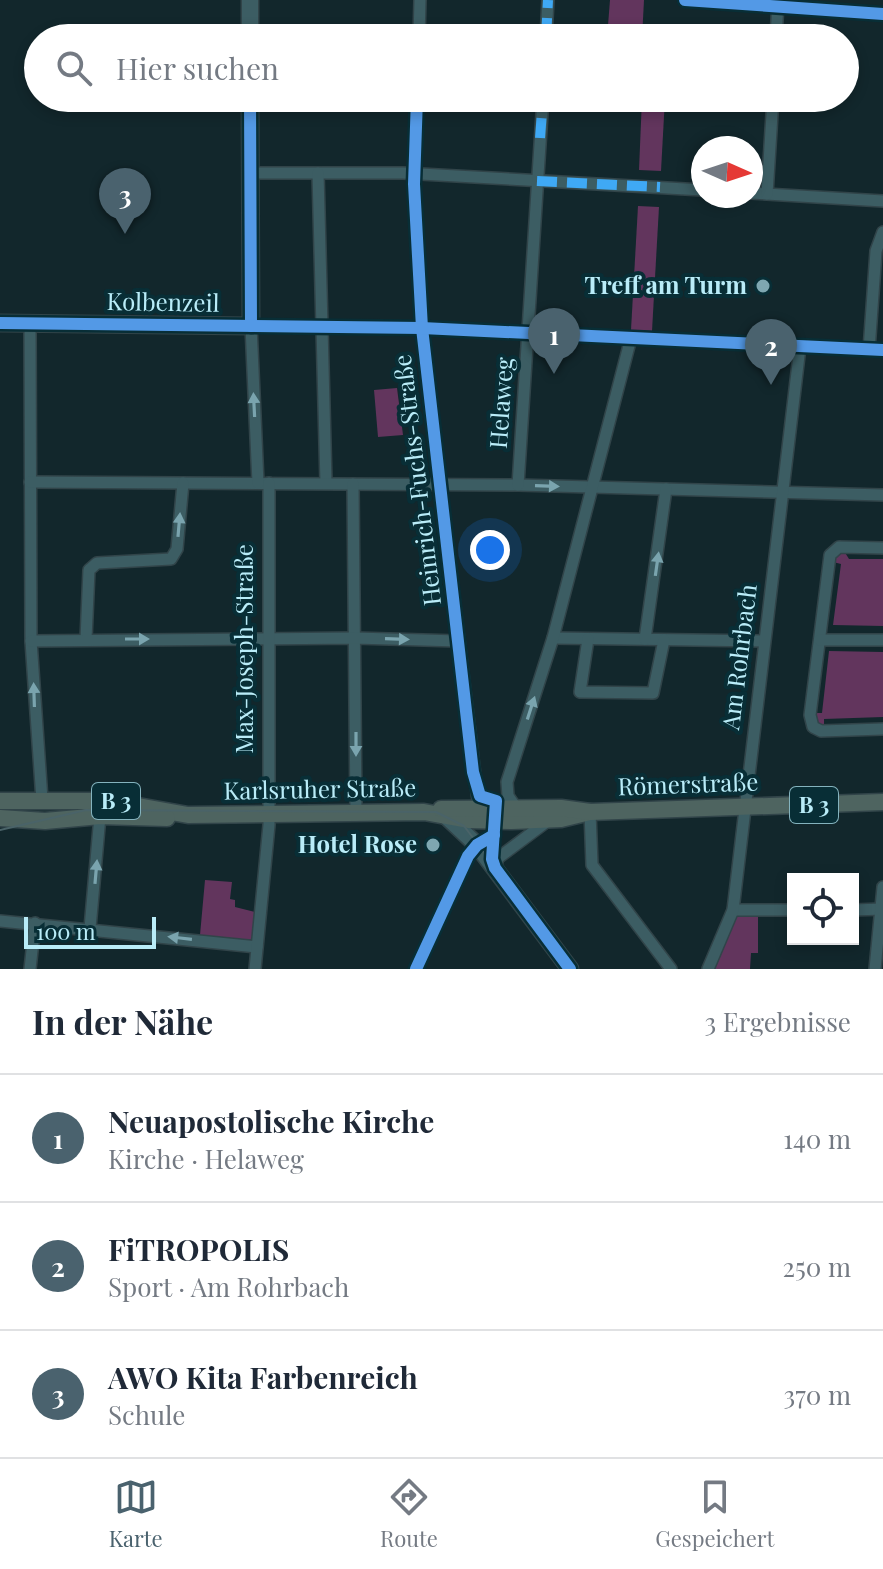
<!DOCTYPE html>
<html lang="de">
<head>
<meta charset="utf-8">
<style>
	:root { --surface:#fff; --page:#f2f2f3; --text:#1f2937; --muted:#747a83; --line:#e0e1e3; --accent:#4a626e }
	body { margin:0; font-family:"Playfair Display",serif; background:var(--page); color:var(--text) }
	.controls { position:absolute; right:24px; bottom:24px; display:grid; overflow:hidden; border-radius:0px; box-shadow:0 4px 12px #0003 }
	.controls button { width:72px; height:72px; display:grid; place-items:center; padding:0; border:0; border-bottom:2px solid var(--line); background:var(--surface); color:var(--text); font:40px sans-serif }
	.compass { position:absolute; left:691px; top:136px; width:72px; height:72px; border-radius:50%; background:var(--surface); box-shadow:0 4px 12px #0003; rotate:93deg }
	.scale { position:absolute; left:24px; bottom:20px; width:132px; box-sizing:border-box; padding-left:8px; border:4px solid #b9ecf8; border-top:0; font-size:22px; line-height:28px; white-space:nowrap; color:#b9ecf8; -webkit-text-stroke:6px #082e36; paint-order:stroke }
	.you { position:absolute; left:490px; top:550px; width:28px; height:28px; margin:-20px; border:6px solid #fff; border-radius:50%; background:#1a73e8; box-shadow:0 0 0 12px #1a73e833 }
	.badge { display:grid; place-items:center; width:52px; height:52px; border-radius:50%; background:var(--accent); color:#fff; font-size:26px; font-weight:700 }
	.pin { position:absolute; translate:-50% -66px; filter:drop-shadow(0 2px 4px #0008) }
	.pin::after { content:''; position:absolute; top:42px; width:28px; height:24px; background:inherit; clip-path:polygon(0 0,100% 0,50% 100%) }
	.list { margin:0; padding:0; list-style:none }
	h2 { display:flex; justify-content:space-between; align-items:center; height:104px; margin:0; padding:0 32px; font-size:34px }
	h2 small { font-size:26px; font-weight:400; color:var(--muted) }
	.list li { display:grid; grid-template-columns:52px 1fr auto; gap:24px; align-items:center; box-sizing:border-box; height:128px; padding:0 32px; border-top:2px solid var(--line) }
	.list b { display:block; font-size:30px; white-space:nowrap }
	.list p { margin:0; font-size:26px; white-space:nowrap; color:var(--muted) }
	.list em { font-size:26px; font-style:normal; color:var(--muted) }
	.icon { flex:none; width:44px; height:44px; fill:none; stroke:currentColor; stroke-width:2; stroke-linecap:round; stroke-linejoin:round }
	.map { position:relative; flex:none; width:883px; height:969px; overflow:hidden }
	.search { position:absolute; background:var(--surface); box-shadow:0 4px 12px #0003; left:24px; right:24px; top:24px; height:88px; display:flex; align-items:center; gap:20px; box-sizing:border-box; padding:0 28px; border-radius:44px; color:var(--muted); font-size:30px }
	.sheet { height:488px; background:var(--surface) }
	nav { display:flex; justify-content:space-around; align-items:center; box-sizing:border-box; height:112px; border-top:2px solid var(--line); background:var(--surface); font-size:22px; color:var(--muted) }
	nav a { display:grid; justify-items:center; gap:4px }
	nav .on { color:var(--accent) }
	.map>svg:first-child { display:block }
	.green { fill:#62355d }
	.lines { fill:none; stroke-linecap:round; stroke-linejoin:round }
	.street-casing { stroke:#314449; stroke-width:14 }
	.secondary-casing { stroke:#314449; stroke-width:19 }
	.primary-casing { stroke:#314449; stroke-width:19 }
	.street { stroke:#3c5d63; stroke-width:11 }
	.secondary { stroke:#3c5d63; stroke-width:16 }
	.primary { stroke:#4e6460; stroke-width:16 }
	.tram { stroke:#4a6368; stroke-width:2 }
	.quiet { stroke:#3fa9f5; stroke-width:10; stroke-dasharray:20 10; stroke-linecap:butt }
	.cycleway-casing { stroke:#082e36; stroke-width:17 }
	.cycleway { stroke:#5399e6; stroke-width:12 }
	.oneway { fill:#7aa4ae }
	.poi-dot { fill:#7fa7b1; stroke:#082e36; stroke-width:3 }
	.labels { text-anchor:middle; stroke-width:8; stroke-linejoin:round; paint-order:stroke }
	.shield { fill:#082e36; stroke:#84b3be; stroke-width:2 }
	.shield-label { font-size:22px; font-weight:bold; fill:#b9ecf8 }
	.poi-label { font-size:24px; font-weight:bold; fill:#b9ecf8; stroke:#082e36; text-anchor:end }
	.street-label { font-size:24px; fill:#b9ecf8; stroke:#082e36 }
</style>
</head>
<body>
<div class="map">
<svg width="883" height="969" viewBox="0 0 883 969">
	<rect width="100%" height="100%" fill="#12272c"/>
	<!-- green -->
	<g class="green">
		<path d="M 610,0 L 644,0 L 642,38 L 607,38 Z"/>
		<path d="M 642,98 L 665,98 L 661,171 L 639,170 Z"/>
		<path d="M 638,206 L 659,207 L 652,331 L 631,330 Z"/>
		<path d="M 397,388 L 403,435 L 378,437 L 374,390 Z"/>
		<path d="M 844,551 L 849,559 L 883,559 L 883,626 L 833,625 L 841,564 L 833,562 L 834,555 Z"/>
		<path d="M 829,651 L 883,652 L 883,717 L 824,719 L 824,727 L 816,724 L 814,713 L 822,713 Z"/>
		<path d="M 205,880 L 232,882 L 230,899 L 235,900 L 235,907 L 255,912 L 252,940 L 200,935 Z"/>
		<path d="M 737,916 L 758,916 L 758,953 L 751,953 L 750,969 L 715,969 Z"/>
	</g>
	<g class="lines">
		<defs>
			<g id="street">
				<path d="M 419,38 L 420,0"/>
				<path d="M 546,38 L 548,0"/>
				<path d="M 776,38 L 778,3"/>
				<path d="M 417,98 L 414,184 L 422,328 L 479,809"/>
				<path d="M 250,173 L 403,173 L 703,190"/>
				<path d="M 318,173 L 326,483"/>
				<path d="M 751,193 L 883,201"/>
				<path d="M 767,194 L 773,98"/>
				<path d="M 30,323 L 31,641 L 42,800"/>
				<path d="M 869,350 L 876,251 L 883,232"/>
				<path d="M 30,482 L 518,485 L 883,495"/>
				<path d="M 258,483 L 251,326 L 422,328 L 883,350"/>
				<path d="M 353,484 L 356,815"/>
				<path d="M 518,485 L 543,98"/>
				<path d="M 883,548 L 839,547 L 830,555 L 810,715 L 813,727 L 821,731 L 883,729"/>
				<path d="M 553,638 L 764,641"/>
				<path d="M 86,639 L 89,570 L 97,563 L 171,559 L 177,549 L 183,483"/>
				<path d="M 588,639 L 580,692 L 653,693 L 664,640"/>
				<path d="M 645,639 L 666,489"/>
				<path d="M 820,640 L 883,640"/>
				<path d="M 31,641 L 355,638 L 458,641"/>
				<path d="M 517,809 L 508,796 L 507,782 L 553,638 L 631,338"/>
				<path d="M 590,812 L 592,865 L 671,969"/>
				<path d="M 495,868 L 498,858 L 549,820"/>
				<path d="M 733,910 L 793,910"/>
				<path d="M 853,910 L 883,909"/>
				<path d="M 0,921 L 257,947"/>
				<path d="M 90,928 L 100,816"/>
				<path d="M 30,969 L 35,923"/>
				<path d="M 255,969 L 269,825 L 269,483"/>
				<path d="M 416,969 L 462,867 L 477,845"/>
				<path d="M 708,969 L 733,910 L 800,347"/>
				<path d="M 875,969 L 883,887"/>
			</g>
			<g id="secondary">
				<path d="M 250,38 L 250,0"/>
				<path d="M 0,323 L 251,326 L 250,98"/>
				<path d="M 447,817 L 477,845 L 570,969"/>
			</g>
			<g id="primary">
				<path d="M 0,801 L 110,801 L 188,815 L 424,812 L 468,820 L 512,821 L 561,819 L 590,812"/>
				<path d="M 441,809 L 561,808 L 590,812 L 883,802"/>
				<path d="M 0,818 L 45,821 L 100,816 L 167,818"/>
			</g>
		</defs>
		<!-- street casing -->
		<use href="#street" class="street-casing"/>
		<!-- secondary casing -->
		<use href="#secondary" class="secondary-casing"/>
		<!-- primary casing -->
		<use href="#primary" class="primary-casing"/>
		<!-- street -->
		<use href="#street" class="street"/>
		<!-- secondary -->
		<use href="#secondary" class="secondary"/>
		<!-- primary -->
		<use href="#primary" class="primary"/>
		<!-- tram -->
		<path class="tram" d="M 0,830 L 86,810 L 436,812 L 464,826 L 573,969"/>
		<!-- quiet -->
		<g class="quiet">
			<path d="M 546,38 L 548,0"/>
			<path d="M 540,138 L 543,98"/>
			<path d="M 537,181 L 660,187"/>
		</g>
		<defs>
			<g id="cycleway">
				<path d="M 685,0 L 883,14"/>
				<path d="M 250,98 L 251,326"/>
				<path d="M 417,98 L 414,184 L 422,328 L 473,772 L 480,796 L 496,801 L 492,859 L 495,868 L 570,969"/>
				<path d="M 0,323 L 422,328 L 883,350"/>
				<path d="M 416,969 L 468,856 L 477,845 L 494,835"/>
			</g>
		</defs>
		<!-- cycleway casing -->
		<use href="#cycleway" class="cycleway-casing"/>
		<!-- cycleway -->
		<use href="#cycleway" class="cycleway"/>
	</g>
	<!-- one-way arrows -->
	<defs><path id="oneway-solid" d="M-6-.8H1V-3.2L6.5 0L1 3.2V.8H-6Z" transform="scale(2)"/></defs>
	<g class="oneway">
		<use href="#oneway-solid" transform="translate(254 405) rotate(-93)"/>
		<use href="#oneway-solid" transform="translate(547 486) rotate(2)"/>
		<use href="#oneway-solid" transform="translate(179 525) rotate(-85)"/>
		<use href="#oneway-solid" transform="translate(657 564) rotate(-82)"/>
		<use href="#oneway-solid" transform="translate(137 639)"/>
		<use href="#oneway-solid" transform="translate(397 639) rotate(2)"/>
		<use href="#oneway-solid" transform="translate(34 695) rotate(-92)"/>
		<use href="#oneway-solid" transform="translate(531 708) rotate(-72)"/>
		<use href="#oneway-solid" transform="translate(356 744) rotate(90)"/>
		<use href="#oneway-solid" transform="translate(96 872) rotate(-85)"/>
		<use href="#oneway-solid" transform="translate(180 938) rotate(-173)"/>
	</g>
	<!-- markers -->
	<g class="poi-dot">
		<circle cx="763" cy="286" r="8"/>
		<circle cx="433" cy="845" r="8"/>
	</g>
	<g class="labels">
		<!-- shield labels -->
		<g class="shield">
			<rect x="92" y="783" width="48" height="36" rx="6"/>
			<rect x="790" y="787" width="48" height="36" rx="6"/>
		</g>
		<g class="shield-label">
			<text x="116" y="809">B 3</text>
			<text x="814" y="813">B 3</text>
		</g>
		<!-- poi labels -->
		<g class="poi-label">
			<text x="747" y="294">Treff am Turm</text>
			<text x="417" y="853">Hotel Rose</text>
		</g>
		<!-- street labels -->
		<g class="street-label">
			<text transform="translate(163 303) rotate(1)" y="8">Kolbenzeil</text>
			<text transform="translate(502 403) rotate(-86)" y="8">Helaweg</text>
			<text transform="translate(418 480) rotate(-97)" y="8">Heinrich-Fuchs-Straße</text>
			<text transform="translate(245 649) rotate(-90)" y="8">Max-Joseph-Straße</text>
			<text transform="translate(740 657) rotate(-83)" y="8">Am Rohrbach</text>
			<text transform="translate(688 785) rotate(-2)" y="8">Römerstraße</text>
			<text transform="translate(320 790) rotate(-1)" y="8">Karlsruher Straße</text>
		</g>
	</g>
</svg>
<div class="controls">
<button><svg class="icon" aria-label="locate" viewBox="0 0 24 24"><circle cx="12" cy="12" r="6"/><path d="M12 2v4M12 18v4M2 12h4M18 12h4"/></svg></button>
</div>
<svg class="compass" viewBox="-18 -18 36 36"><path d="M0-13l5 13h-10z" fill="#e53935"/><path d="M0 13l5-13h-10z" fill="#747a83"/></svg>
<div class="scale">100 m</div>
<div class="you"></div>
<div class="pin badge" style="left:554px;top:374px">1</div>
<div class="pin badge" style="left:771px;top:385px">2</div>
<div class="pin badge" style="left:125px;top:234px">3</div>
<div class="search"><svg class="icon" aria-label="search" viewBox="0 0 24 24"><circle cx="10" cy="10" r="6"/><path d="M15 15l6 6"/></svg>Hier suchen</div>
</div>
<section class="sheet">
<h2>In der Nähe<small>3 Ergebnisse</small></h2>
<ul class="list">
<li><span class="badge">1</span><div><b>Neuapostolische Kirche</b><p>Kirche · Helaweg</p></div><em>140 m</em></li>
<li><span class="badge">2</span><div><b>FiTROPOLIS</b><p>Sport · Am Rohrbach</p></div><em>250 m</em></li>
<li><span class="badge">3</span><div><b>AWO Kita Farbenreich</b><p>Schule</p></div><em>370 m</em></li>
</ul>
</section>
<nav>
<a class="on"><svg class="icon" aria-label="map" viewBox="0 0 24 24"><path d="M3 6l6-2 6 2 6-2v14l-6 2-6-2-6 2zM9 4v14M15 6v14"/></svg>Karte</a>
<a><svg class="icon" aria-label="directions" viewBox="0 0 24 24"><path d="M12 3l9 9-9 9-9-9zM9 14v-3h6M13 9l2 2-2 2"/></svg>Route</a>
<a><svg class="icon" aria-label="saved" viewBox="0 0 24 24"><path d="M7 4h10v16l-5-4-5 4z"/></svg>Gespeichert</a>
</nav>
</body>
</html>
